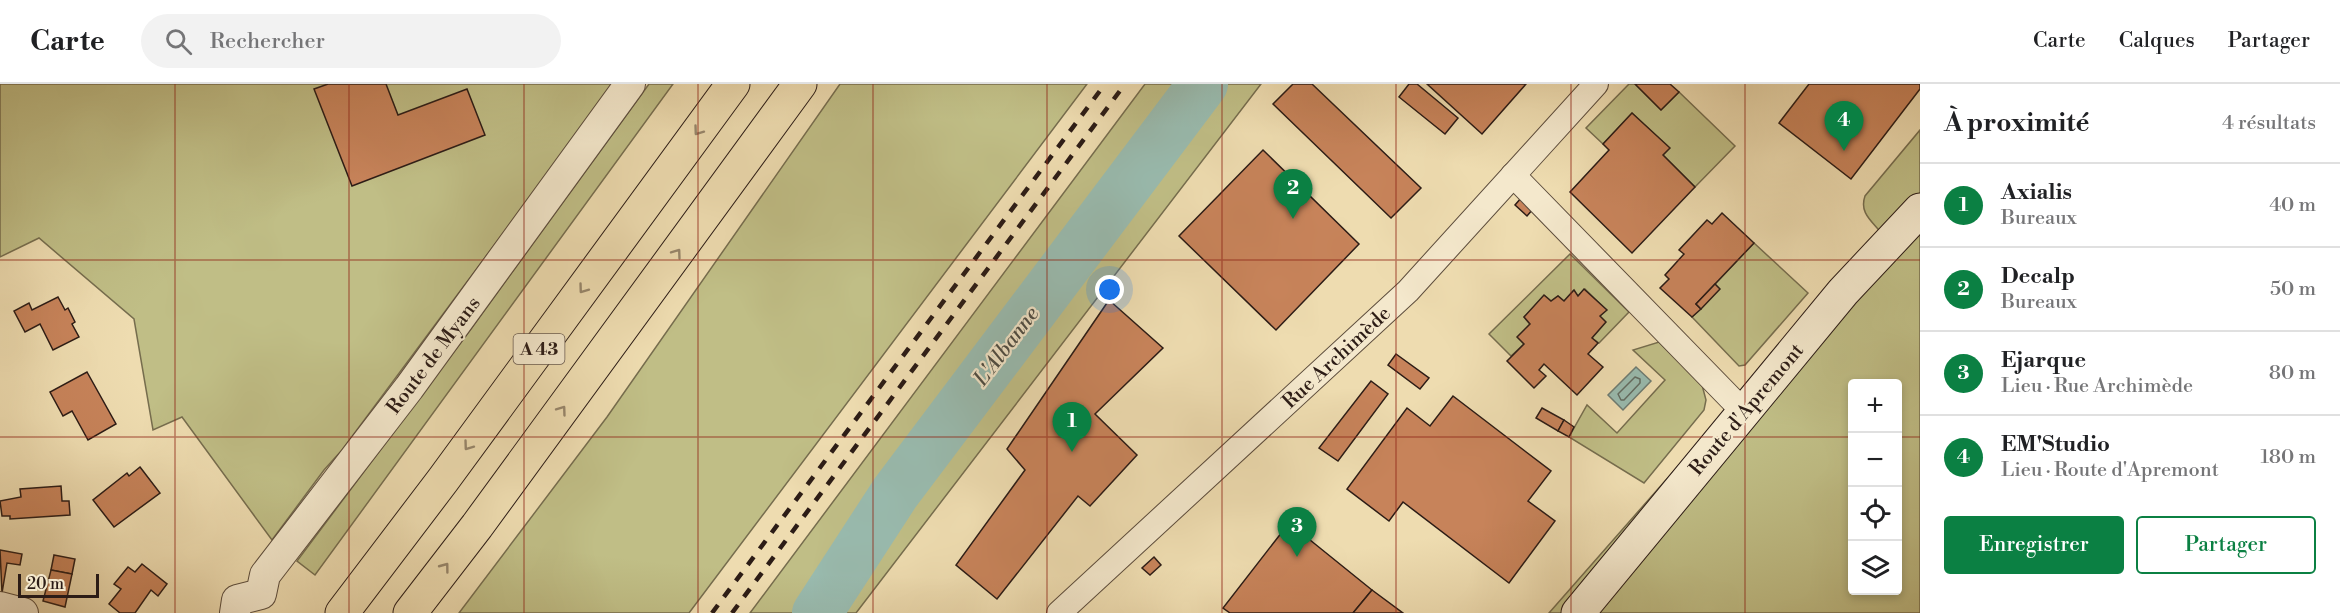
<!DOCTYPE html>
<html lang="fr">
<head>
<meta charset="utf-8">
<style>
	:root { --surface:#fff; --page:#f2f2f2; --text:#202124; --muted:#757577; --line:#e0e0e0; --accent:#0b8043 }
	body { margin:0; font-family:"Libre Bodoni",serif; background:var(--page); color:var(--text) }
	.controls { position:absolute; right:18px; bottom:18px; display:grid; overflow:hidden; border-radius:6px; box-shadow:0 3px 9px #0003 }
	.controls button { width:54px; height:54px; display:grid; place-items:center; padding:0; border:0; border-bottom:2px solid var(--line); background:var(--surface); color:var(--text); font:30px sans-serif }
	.scale { position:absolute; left:18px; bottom:15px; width:81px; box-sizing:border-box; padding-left:6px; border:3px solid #2c1c16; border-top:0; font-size:16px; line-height:21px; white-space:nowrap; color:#2c1c16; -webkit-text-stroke:4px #f4e8cc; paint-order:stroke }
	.you { position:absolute; left:1110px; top:206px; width:21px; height:21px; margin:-15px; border:4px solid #fff; border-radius:50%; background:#1a73e8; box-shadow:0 0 0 9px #1a73e833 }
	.badge { display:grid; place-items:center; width:39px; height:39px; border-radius:50%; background:var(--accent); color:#fff; font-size:20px; font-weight:700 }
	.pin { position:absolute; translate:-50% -50px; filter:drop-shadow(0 2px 3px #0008) }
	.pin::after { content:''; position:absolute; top:32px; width:21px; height:18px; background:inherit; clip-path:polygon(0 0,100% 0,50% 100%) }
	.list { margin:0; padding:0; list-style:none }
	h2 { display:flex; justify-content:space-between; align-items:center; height:78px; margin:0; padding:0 24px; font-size:26px }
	h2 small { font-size:20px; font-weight:400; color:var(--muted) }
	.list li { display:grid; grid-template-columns:39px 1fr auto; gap:18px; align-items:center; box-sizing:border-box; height:84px; padding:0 24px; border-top:2px solid var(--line) }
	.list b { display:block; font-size:22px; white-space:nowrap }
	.list p { margin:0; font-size:20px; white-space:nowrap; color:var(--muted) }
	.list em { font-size:20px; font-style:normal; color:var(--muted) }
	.actions { display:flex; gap:12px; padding:18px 24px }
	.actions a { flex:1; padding:14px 0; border:2px solid var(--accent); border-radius:6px; text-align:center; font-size:21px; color:var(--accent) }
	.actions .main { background:var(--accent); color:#fff }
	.icon { flex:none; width:33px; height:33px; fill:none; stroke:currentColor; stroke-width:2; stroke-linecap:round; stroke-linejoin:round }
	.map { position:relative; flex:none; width:1920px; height:529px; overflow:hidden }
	header { display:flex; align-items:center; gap:36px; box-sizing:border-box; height:84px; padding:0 30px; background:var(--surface); border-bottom:2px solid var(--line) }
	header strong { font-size:28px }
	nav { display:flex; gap:33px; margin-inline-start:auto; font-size:21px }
	.search { width:420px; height:54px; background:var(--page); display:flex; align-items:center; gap:15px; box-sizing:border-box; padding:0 21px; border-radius:33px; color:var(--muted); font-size:22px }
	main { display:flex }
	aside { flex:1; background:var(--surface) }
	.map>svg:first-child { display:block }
	.green { fill:#c0be86; stroke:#766d4e; stroke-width:1.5; fill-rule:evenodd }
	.water { fill:#99bbaf; stroke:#6d7b72; stroke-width:1.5 }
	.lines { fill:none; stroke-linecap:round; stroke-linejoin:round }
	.shore { stroke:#626c62; stroke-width:1.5 }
	.river { stroke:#99bbaf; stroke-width:50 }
	.building { fill:#c7835a; stroke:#2c1c16; stroke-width:1.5 }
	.minor-casing { stroke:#5c4c3c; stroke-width:26 }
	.tertiary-casing { stroke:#5c4c3c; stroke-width:32 }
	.secondary-casing { stroke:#2c1c16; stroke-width:35 }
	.motorway-casing { stroke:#2c1c16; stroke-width:35 }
	.minor { stroke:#f4e8cc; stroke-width:24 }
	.tertiary { stroke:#f4e8cc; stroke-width:30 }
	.secondary { stroke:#f4e8cc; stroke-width:33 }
	.motorway { stroke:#eedcb0; stroke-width:33 }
	.rail { stroke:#2c1c16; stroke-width:4.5; stroke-dasharray:10 10; stroke-linecap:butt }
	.oneway { stroke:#97866b }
	.grid { fill:none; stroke:#8f2418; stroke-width:1.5; stroke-opacity:0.55 }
	.labels { text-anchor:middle; stroke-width:4.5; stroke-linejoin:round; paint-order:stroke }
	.shield { fill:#f4e8cc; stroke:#68594d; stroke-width:1.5 }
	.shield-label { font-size:18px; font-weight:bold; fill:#2c1c16 }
	.street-label { font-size:20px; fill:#2c1c16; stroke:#f4e8cc }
	.water-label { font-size:21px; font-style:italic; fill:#4d4c44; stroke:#f4e8cc }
</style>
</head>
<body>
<header>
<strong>Carte</strong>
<div class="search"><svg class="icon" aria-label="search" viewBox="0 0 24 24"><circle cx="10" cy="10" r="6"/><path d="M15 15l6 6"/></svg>Rechercher</div>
<nav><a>Carte</a><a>Calques</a><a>Partager</a></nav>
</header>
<main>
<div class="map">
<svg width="1920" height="529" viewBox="0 0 1920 529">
	<rect width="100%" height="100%" fill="#eedcb0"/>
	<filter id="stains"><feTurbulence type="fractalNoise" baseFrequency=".00333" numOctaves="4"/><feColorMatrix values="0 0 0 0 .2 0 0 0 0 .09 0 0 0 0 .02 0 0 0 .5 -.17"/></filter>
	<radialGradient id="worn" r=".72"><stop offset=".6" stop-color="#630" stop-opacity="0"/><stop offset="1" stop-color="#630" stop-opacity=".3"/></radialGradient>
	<!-- green -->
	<g class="green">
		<path d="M 0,0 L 614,0 L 342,366 L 324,386 L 272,456 L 182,333 L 153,346 L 134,235 L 39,154 L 0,173 Z"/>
		<path d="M 649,0 L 673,0 L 315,491 L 297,477 L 471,245 Z"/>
		<path d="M 840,0 L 1087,0 L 689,529 L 459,529 L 607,333 Z"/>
		<path d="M 1145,0 L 1261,0 L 856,529 L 750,529 Z"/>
		<path d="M 1629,0 L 1635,0 L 1661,26 L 1679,8 L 1735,62 L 1695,103 L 1663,71 L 1669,64 L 1632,29 L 1603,60 L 1586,44 Z"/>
		<path d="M 1920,46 L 1920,529 L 1549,529 L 1882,150 C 1872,137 1859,129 1865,112 ZM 1852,300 L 1898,300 L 1898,506 L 1852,506 Z"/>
		<path d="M 1754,159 L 1808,209 L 1745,281 L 1739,282 L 1692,233 L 1719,205 L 1715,200 Z"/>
		<path d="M 1570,170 L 1629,228 L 1599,259 L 1592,254 L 1600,232 L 1606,226 L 1585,205 L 1578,212 L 1573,207 L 1564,217 L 1558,212 L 1551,217 L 1545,212 L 1524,233 L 1530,240 L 1518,253 L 1524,260 L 1511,272 L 1489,250 Z"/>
		<path d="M 1659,258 L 1702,301 L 1706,316 L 1704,326 L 1644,399 L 1569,353 L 1587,321 L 1617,349 L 1665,296 L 1633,266 Z"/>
	</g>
	<!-- water -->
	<path class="water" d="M 1636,283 L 1651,297 L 1623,326 L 1608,311 Z"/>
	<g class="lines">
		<!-- shore -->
		<path class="shore" d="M 1635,293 L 1640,295 L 1640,299 L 1624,316 L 1621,316 L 1618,310 Z"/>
		<!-- river -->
		<path class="river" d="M 817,529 L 895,409 L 1203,0"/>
	</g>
	<!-- building -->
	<g class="building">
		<path d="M 328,0 L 386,0 L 398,31 L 467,5 L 485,51 L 352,102 L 314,5 Z"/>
		<path d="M 1293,0 L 1312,0 L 1421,104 L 1391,134 L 1273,20 Z"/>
		<path d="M 1409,0 L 1417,0 L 1458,34 L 1445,50 L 1399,13 Z"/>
		<path d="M 1427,0 L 1526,0 L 1482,50 Z"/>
		<path d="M 1635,0 L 1670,0 L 1679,8 L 1661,26 Z"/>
		<path d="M 1809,0 L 1920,0 L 1920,5 L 1851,95 L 1779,39 Z"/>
		<path d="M 1632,29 L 1670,64 L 1663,71 L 1695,103 L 1632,169 L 1570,108 L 1609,66 L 1603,60 Z"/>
		<path d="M 1263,66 L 1359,160 L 1276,246 L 1179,152 Z"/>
		<path d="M 1521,114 L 1533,125 L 1527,132 L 1515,121 Z"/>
		<path d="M 1722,129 L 1754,159 L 1696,220 L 1701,225 L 1692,233 L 1660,204 L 1669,195 L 1665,191 L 1684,170 L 1679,166 L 1707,136 L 1712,140 Z"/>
		<path d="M 1715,200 L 1720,205 L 1701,225 L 1696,220 Z"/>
		<path d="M 1584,205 L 1607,226 L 1600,232 L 1606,238 L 1592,254 L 1598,259 L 1588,270 L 1603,283 L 1577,311 L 1544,280 L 1539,286 L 1546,292 L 1534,304 L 1507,277 L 1524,260 L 1517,253 L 1530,240 L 1524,233 L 1544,211 L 1551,217 L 1558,212 L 1564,217 L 1574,206 L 1578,212 Z"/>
		<path d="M 58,213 L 65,226 L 68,224 L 75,238 L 72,240 L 79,253 L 53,266 L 40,240 L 25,248 L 14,227 L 29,219 L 32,226 Z"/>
		<path d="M 1109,216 L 1163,264 L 1095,330 L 1137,371 L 1090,422 L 1078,412 L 997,515 L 956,481 L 1025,386 L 1007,365 Z"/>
		<path d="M 1396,270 L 1429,294 L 1420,305 L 1388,281 Z"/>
		<path d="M 87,288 L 116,340 L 88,356 L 72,327 L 63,332 L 50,308 Z"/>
		<path d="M 1371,297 L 1388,310 L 1338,377 L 1319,364 Z"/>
		<path d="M 1453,312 L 1551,387 L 1528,417 L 1555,437 L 1509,499 L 1403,418 L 1389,437 L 1347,405 L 1407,324 L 1430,342 Z"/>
		<path d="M 1542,324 L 1564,336 L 1558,347 L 1536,334 Z"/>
		<path d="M 1564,336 L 1574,343 L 1569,353 L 1558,347 Z"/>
		<path d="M 140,383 L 160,409 L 114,443 L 93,416 L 127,389 L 129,392 Z"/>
		<path d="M 61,402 L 62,417 L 69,417 L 70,431 L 10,435 L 10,432 L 2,432 L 0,417 L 21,413 L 20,405 Z"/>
		<path d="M 1289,439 L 1372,506 L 1353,529 L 1230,529 L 1223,524 Z"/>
		<path d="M 0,466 L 22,470 L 20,481 L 7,479 L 2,509 Z"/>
		<path d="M 54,471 L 75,475 L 72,490 L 51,486 Z"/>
		<path d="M 1154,473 L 1161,481 L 1150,491 L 1142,484 Z"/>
		<path d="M 142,480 L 167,500 L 158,512 L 151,506 L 135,529 L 120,529 L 109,520 L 121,505 L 114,500 L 128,483 L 135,488 Z"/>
		<path d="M 51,486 L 72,490 L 65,523 L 43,517 Z"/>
		<path d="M 1372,506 L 1403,529 L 1353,529 Z"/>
	</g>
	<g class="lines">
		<defs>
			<g id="minor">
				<path d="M 1513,91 L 1744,328"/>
				<path d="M 1059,529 L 1408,207 L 1596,0"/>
			</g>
			<g id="tertiary">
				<path d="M 0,523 L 23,529"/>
				<path d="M 235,529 L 237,516 L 261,510 L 265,491 L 409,304 L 630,0"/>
			</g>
			<path id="secondary" d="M 1578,529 L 1843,208 L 1920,126"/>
			<g id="motorway">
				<path d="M 342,529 L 443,396 L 733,0"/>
				<path d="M 410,529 L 477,442 L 800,0"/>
			</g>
		</defs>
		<!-- minor casing -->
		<use href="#minor" class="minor-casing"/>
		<!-- tertiary casing -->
		<use href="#tertiary" class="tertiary-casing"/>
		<!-- secondary casing -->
		<use href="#secondary" class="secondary-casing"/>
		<!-- motorway casing -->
		<use href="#motorway" class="motorway-casing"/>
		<!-- minor -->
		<use href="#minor" class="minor"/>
		<!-- tertiary -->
		<use href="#tertiary" class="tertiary"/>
		<!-- secondary -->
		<use href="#secondary" class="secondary"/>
		<!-- motorway -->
		<use href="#motorway" class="motorway"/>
		<!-- rail -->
		<g class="rail">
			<path d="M 712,529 L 1105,0"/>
			<path d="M 732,529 L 1125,0"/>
		</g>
	</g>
	<!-- one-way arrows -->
	<defs><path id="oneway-chevron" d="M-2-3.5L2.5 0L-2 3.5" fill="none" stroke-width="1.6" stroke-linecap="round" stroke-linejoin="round" transform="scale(1.5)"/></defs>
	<g class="oneway">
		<use href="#oneway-chevron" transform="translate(698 47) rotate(126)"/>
		<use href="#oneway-chevron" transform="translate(677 169) rotate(-54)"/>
		<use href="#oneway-chevron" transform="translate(583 205) rotate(126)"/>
		<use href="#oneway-chevron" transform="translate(562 326) rotate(-54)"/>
		<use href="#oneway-chevron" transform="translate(468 362) rotate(126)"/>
		<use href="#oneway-chevron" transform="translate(445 483) rotate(-53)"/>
	</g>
	<!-- grid -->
	<path class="grid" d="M 175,0 L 175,529M 349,0 L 349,529M 524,0 L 524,529M 698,0 L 698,529M 873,0 L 873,529M 1047,0 L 1047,529M 1222,0 L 1222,529M 1396,0 L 1396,529M 1571,0 L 1571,529M 1745,0 L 1745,529M 0,176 L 1920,176M 0,353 L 1852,353M 1898,353 L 1920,353"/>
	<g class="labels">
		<!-- shield labels -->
		<rect class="shield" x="513.5" y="250" width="51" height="30" rx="4.5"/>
		<g class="shield-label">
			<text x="539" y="271">A 43</text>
		</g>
		<!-- street labels -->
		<g class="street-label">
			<text transform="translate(433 271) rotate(-53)" y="7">Route de Myans</text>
			<text transform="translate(1336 273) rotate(-43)" y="7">Rue Archimède</text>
			<text transform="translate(1746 325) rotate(-50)" y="7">Route d'Apremont</text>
		</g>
		<!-- water labels -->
		<g class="water-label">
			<text transform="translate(1006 262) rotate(-53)" y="7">L'Albanne</text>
		</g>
	</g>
	<rect width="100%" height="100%" filter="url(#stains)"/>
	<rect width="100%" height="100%" fill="url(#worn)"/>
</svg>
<div class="controls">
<button>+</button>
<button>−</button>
<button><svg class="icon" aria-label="locate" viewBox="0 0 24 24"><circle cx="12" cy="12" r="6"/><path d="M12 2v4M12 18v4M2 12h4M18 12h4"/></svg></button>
<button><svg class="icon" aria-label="layers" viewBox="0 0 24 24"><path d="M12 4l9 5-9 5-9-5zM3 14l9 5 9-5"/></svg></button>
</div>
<div class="scale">20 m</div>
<div class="you"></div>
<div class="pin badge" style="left:1072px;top:368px">1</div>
<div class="pin badge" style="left:1293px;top:135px">2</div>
<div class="pin badge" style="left:1297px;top:473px">3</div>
<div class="pin badge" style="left:1844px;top:67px">4</div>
</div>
<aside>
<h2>À proximité<small>4 résultats</small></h2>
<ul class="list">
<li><span class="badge">1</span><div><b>Axialis</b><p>Bureaux</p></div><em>40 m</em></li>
<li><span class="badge">2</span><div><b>Decalp</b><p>Bureaux</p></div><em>50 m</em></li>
<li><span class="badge">3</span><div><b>Ejarque</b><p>Lieu · Rue Archimède</p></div><em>80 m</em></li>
<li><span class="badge">4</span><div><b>EM'Studio</b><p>Lieu · Route d'Apremont</p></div><em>180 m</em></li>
</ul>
<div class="actions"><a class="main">Enregistrer</a><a>Partager</a></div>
</aside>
</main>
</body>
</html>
